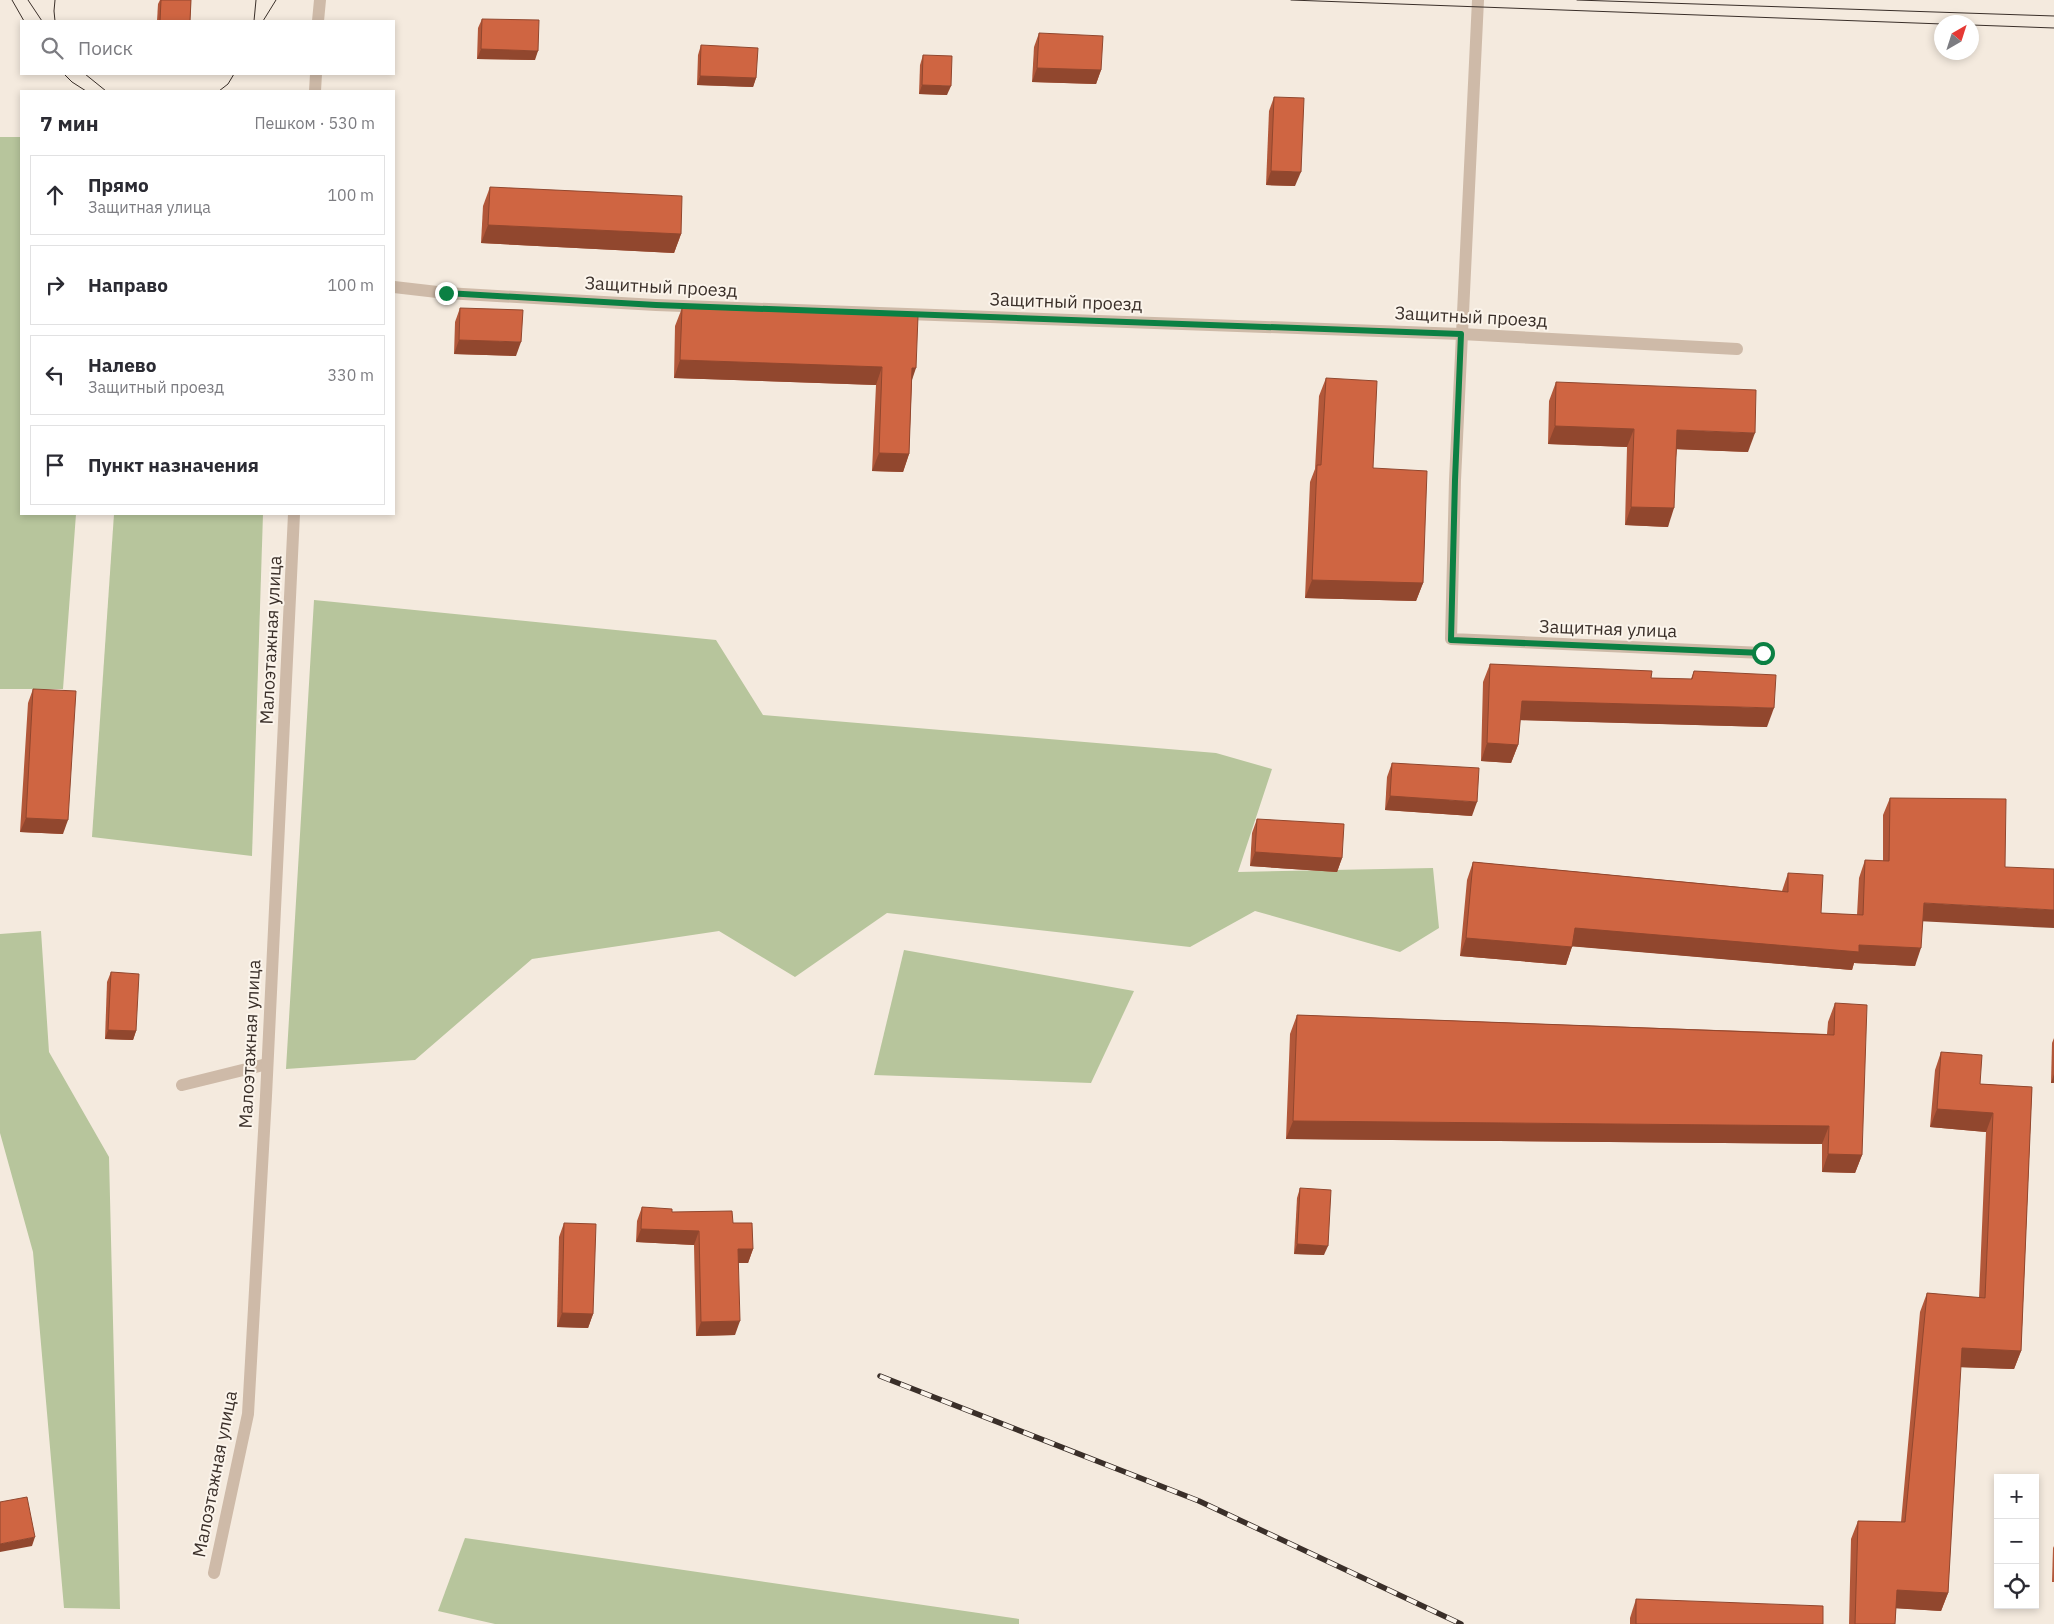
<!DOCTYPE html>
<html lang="ru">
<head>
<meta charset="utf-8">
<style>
	:root { --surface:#fff; --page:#f7f7f7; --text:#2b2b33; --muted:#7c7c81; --line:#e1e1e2 }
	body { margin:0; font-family:"IBM Plex Sans",sans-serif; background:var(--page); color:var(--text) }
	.controls { position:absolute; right:15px; bottom:15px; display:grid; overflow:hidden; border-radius:0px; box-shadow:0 2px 8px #0003 }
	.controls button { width:45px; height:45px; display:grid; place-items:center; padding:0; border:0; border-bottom:1px solid var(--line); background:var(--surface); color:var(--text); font:25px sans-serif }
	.compass { position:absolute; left:1934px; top:15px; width:45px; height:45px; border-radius:50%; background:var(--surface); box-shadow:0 2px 8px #0003; rotate:39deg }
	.stop { position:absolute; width:15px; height:15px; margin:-11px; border:4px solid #0b8043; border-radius:50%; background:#fff }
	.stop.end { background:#0b8043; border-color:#fff; box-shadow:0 1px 5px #0008 }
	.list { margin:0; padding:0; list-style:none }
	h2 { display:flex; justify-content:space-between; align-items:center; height:65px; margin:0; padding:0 20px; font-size:21px }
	h2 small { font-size:16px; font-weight:400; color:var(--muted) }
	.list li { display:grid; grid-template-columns:32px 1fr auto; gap:15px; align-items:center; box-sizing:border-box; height:80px; margin:0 10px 10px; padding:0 10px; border:1px solid var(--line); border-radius:0px }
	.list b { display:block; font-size:19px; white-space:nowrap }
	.list p { margin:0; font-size:16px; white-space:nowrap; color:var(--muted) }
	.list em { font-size:16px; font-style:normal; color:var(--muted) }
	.icon { flex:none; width:28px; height:28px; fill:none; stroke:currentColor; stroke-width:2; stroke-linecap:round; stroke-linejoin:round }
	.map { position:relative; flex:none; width:2054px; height:1624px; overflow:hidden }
	.search { position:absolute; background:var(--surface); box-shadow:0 2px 8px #0003; left:20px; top:20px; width:375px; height:55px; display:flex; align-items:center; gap:12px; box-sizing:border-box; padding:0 18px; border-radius:0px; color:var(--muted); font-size:19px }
	.panel { position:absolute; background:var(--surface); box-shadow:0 2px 8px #0003; left:20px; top:90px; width:375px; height:425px; border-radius:0px }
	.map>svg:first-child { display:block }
	.green { fill:#b7c59c }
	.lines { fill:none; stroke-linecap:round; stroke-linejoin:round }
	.minor { stroke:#cebaa8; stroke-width:12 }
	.tram { stroke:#3a2f29; stroke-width:1 }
	.rail-casing { stroke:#3a2f29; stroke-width:5.5 }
	.rail { stroke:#fbf4eb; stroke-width:4; stroke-dasharray:11; stroke-linecap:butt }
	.wall { fill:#b25739 }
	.shaded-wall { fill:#91472e }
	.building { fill:#cf6542; stroke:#91472e }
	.route { stroke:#0b8043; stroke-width:6 }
	.labels { text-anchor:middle; stroke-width:4; stroke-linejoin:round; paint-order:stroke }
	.street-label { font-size:18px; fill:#3a2f29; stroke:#fbf4eb }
</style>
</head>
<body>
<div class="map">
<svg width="2054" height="1624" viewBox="0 0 2054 1624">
	<rect width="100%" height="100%" fill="#f4eade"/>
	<!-- green -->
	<g class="green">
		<path d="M 0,137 L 21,137 L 21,514 L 76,514 L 63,689 L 0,689 Z"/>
		<path d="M 114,514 L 263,514 L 252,856 L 92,837 Z"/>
		<path d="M 314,600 L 716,640 L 763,715 L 1216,753 L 1272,769 L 1238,872 L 1433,868 L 1439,928 L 1400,952 L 1255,911 L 1190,947 L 887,913 L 795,977 L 719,931 L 532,959 L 415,1060 L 286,1069 Z"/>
		<path d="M 41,931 L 49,1052 L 109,1157 L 120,1609 L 64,1608 L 33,1252 L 0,1133 L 0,934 Z"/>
		<path d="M 904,950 L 1134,991 L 1091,1083 L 874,1075 Z"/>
		<path d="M 465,1538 L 1019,1619 L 1019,1624 L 495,1624 L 438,1611 Z"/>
	</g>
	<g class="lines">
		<!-- minor -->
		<g class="minor">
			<path d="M 1478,0 L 1455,480 L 1451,639 L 1763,653"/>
			<path d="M 318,21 L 320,0"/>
			<path d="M 315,91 L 316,74"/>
			<path d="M 394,287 L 446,293 L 656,305 L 1461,334 L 1737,349"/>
			<path d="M 182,1085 L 267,1064"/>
			<path d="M 214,1573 L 248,1414 L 266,1096 L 294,514"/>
		</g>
		<!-- tram -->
		<g class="tram">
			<path d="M 12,0 L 24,21"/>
			<path d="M 28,0 L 42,21"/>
			<path d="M 55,0 L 54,11 L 55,21"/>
			<path d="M 1291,0 L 1942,24"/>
			<path d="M 1577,0 L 2054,16"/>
			<path d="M 254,21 L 256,0"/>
			<path d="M 263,21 L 276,0"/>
			<path d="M 1972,25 L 2054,28"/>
			<path d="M 64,74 L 72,82 L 86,91"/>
			<path d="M 85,74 L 106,91"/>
			<path d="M 219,91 L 228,84 L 234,74"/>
		</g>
		<defs>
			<path id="rail" d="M 880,1376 L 1199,1501 L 1461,1624"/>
		</defs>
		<!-- rail casing -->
		<use href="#rail" class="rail-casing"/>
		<!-- rail -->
		<use href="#rail" class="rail"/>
	</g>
	<!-- wall -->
	<g class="wall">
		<path d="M 160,0 L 191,0 L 190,21 L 157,21 L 158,4 Z"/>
		<path d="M 482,19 L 535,60 L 477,59 L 478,28 Z"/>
		<path d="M 1039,33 L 1101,70 L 1096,84 L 1032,82 L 1034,47 Z"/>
		<path d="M 701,45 L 756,78 L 753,87 L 697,85 L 698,55 Z"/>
		<path d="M 923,55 L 947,95 L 919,94 L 920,65 Z"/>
		<path d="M 1274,97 L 1295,186 L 1266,185 L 1269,111 Z"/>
		<path d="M 490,187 L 681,234 L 674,253 L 481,243 L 483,206 Z"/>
		<path d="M 460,308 L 516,356 L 454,354 L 455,322 Z"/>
		<path d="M 682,308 L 918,316 L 912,379 L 909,454 L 903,472 L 872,471 L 876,385 L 674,378 L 675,326 Z"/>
		<path d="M 1326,378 L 1373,468 L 1423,583 L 1416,601 L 1305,598 L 1310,482 L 1315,469 L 1319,396 Z"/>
		<path d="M 1556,382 L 1748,452 L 1677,449 L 1668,527 L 1625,525 L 1627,447 L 1548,444 L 1549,401 Z"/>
		<path d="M 1490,664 L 1651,678 L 1691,679 L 1694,671 L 1767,727 L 1520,720 L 1518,745 L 1511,763 L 1481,761 L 1483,682 Z"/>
		<path d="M 33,689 L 63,834 L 20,832 L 28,703 Z"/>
		<path d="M 1392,763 L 1472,816 L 1385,810 L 1387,777 Z"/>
		<path d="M 1890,798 L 1923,922 L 1915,966 L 1854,963 L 1852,970 L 1572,946 L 1566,965 L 1460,956 L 1467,880 L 1473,862 L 1782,891 L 1788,873 L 1821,913 L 1857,915 L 1859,878 L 1865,860 L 1883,861 L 1883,815 Z"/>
		<path d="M 1257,819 L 1342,858 L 1337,872 L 1250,866 L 1252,833 Z"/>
		<path d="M 111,972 L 136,1031 L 133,1040 L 105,1039 L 107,982 Z"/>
		<path d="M 1835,1003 L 1862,1155 L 1855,1173 L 1822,1172 L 1822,1144 L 1286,1139 L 1290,1034 L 1297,1015 L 1827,1034 L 1828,1022 Z"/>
		<path d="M 2054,1038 L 2054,1083 L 2051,1083 L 2052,1043 Z"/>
		<path d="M 1941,1052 L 1980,1084 L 2032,1087 L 2021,1351 L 2014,1369 L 1960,1367 L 1948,1593 L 1941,1611 L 1896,1608 L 1895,1624 L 1849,1624 L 1851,1539 L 1858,1521 L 1901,1522 L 1920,1312 L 1927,1293 L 1979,1298 L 1986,1132 L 1930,1127 L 1935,1070 Z"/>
		<path d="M 1300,1188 L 1324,1255 L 1294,1254 L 1297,1198 Z"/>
		<path d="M 642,1207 L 733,1223 L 753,1249 L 748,1263 L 738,1263 L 735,1335 L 696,1336 L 694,1245 L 636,1242 L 637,1221 Z"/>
		<path d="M 564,1223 L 593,1314 L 588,1328 L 557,1327 L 559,1237 Z"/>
		<path d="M 2054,1546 L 2054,1582 L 2052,1582 L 2053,1548 Z"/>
		<path d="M 1636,1599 L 1823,1624 L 1630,1624 L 1630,1618 Z"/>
	</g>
	<!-- shaded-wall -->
	<g class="shaded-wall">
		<path d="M 481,49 L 538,51 L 535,60 L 477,59 Z"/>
		<path d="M 1037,68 L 1101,70 L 1096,84 L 1032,82 Z"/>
		<path d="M 700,76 L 756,78 L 753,87 L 697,85 Z"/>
		<path d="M 922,85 L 951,86 L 947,95 L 919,94 Z"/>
		<path d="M 1271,171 L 1301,172 L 1295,186 L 1266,185 Z"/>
		<path d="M 488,225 L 681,234 L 674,253 L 481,243 Z"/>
		<path d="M 459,340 L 521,342 L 516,356 L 454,354 Z"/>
		<path d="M 680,360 L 882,367 L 876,385 L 674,378 Z"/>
		<path d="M 912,368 L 916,368 L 910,386 Z"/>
		<path d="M 1555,426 L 1634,429 L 1627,447 L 1548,444 Z"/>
		<path d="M 1677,430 L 1755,433 L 1748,452 L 1671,449 Z"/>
		<path d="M 879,453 L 909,454 L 903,472 L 872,471 Z"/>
		<path d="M 1631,507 L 1674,508 L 1668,527 L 1625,525 Z"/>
		<path d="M 1312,580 L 1423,583 L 1416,601 L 1305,598 Z"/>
		<path d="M 1522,701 L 1774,708 L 1767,727 L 1515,720 Z"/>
		<path d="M 1487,743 L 1518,745 L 1511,763 L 1481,761 Z"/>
		<path d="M 1390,796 L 1477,802 L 1472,816 L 1385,810 Z"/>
		<path d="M 26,818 L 68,820 L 63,834 L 20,832 Z"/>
		<path d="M 1255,852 L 1342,858 L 1337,872 L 1250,866 Z"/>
		<path d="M 1924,903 L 2054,910 L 2054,928 L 1917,921 Z"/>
		<path d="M 1575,928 L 1859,945 L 1921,948 L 1915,966 L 1854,963 L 1852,970 L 1568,946 Z"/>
		<path d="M 1466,938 L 1572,947 L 1566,965 L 1460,956 Z"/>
		<path d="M 108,1030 L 136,1031 L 133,1040 L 105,1039 Z"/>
		<path d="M 2054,1074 L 2054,1083 L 2051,1083 Z"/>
		<path d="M 1937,1109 L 1993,1113 L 1986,1132 L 1930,1127 Z"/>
		<path d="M 1293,1121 L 1829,1126 L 1822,1144 L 1286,1139 Z"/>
		<path d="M 1828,1154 L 1862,1155 L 1855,1173 L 1822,1172 Z"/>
		<path d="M 641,1229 L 699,1231 L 694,1245 L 636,1242 Z"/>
		<path d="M 1297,1244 L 1328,1246 L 1324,1255 L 1294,1254 Z"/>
		<path d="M 738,1249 L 753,1249 L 748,1263 L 733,1263 Z"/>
		<path d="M 562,1313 L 593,1314 L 588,1328 L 557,1327 Z"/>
		<path d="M 740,1321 L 735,1335 L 696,1336 L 701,1322 Z"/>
		<path d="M 1962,1348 L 2021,1351 L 2014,1369 L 1955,1367 Z"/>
		<path d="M 35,1537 L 32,1546 L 0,1552 L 0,1544 Z"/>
		<path d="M 1897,1590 L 1948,1593 L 1941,1611 L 1891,1608 Z"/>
	</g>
	<!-- building -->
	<g class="building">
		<path d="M 161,0 L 191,0 L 190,21 L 160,21 Z"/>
		<path d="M 482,19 L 539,20 L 538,51 L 481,49 Z"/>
		<path d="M 1039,33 L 1103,36 L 1101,70 L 1037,68 Z"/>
		<path d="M 701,45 L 758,48 L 756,78 L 700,76 Z"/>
		<path d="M 923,55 L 952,56 L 951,86 L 922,85 Z"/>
		<path d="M 1274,97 L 1304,98 L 1301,172 L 1271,171 Z"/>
		<path d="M 490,187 L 682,196 L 681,234 L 488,225 Z"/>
		<path d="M 460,308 L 523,310 L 521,342 L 459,340 Z"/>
		<path d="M 682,308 L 918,316 L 916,368 L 912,368 L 909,454 L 879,453 L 882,367 L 680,360 Z"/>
		<path d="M 1326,378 L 1377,381 L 1373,468 L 1427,471 L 1423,583 L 1312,580 L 1317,465 L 1321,465 Z"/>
		<path d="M 1556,382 L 1756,390 L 1755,433 L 1677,430 L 1674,508 L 1631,507 L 1634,429 L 1555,426 Z"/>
		<path d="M 1490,664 L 1652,671 L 1651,678 L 1692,679 L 1694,671 L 1776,675 L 1774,708 L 1522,701 L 1518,745 L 1487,743 Z"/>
		<path d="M 33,689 L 76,691 L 68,820 L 26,818 Z"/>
		<path d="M 1392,763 L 1479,768 L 1477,802 L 1390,796 Z"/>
		<path d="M 1890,798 L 2006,799 L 2005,867 L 2054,869 L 2054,910 L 1924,903 L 1921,948 L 1859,945 L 1859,952 L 1575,928 L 1572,947 L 1466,938 L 1473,862 L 1788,892 L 1788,873 L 1823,875 L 1821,913 L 1863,915 L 1865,860 L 1889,861 Z"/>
		<path d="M 1257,819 L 1344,824 L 1342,858 L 1255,852 Z"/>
		<path d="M 111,972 L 139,974 L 136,1031 L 108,1030 Z"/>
		<path d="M 1835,1003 L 1867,1005 L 1862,1155 L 1828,1154 L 1829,1126 L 1293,1121 L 1297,1015 L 1834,1035 Z"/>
		<path d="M 1941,1052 L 1982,1055 L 1980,1084 L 2032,1087 L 2021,1351 L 1962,1348 L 1948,1593 L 1897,1590 L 1895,1624 L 1855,1624 L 1858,1521 L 1905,1522 L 1927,1293 L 1985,1298 L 1993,1113 L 1937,1109 Z"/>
		<path d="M 1300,1188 L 1331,1190 L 1328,1246 L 1297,1244 Z"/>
		<path d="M 642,1207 L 672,1209 L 672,1212 L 732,1211 L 733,1223 L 752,1223 L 753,1249 L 738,1249 L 740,1321 L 701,1322 L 699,1231 L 641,1229 Z"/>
		<path d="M 564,1223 L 596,1224 L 593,1314 L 562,1313 Z"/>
		<path d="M 27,1497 L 35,1537 L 0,1544 L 0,1502 Z"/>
		<path d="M 1636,1599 L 1823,1606 L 1823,1624 L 1636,1624 Z"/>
	</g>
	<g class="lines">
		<!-- route -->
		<path class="route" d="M 446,293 L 656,305 L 1461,334 L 1455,480 L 1451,640 L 1763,653"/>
	</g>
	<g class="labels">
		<!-- street labels -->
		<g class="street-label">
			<text transform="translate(661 287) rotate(3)" y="6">Защитный проезд</text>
			<text transform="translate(1066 302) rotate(2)" y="6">Защитный проезд</text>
			<text transform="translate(1471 317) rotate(3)" y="6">Защитный проезд</text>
			<text transform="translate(1608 629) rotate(2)" y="6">Защитная улица</text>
			<text transform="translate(271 640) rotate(-87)" y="6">Малоэтажная улица</text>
			<text transform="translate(250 1044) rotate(-87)" y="6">Малоэтажная улица</text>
			<text transform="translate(215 1474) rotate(-79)" y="6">Малоэтажная улица</text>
		</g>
	</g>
</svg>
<div class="controls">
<button>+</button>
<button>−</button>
<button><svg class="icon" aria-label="locate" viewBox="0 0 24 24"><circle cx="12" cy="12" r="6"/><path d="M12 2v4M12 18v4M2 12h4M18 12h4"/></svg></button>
</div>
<svg class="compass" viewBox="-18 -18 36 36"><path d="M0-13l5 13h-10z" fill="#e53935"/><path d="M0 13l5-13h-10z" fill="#7c7c81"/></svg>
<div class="stop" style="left:1763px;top:653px"></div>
<div class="stop end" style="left:446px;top:293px"></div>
<div class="search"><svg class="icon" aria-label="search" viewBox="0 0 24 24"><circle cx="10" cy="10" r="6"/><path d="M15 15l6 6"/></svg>Поиск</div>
<section class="panel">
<h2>7 мин<small>Пешком · 530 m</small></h2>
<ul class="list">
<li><svg class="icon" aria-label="ahead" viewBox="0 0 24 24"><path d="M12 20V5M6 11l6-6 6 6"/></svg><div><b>Прямо</b><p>Защитная улица</p></div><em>100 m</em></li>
<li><svg class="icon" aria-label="right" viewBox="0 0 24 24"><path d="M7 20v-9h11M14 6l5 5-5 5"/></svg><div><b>Направо</b></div><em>100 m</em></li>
<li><svg class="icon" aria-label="left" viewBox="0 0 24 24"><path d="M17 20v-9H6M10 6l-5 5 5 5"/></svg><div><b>Налево</b><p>Защитный проезд</p></div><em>330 m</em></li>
<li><svg class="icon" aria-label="arrive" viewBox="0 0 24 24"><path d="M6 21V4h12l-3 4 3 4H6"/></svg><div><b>Пункт назначения</b></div></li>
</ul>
</section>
</div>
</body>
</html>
